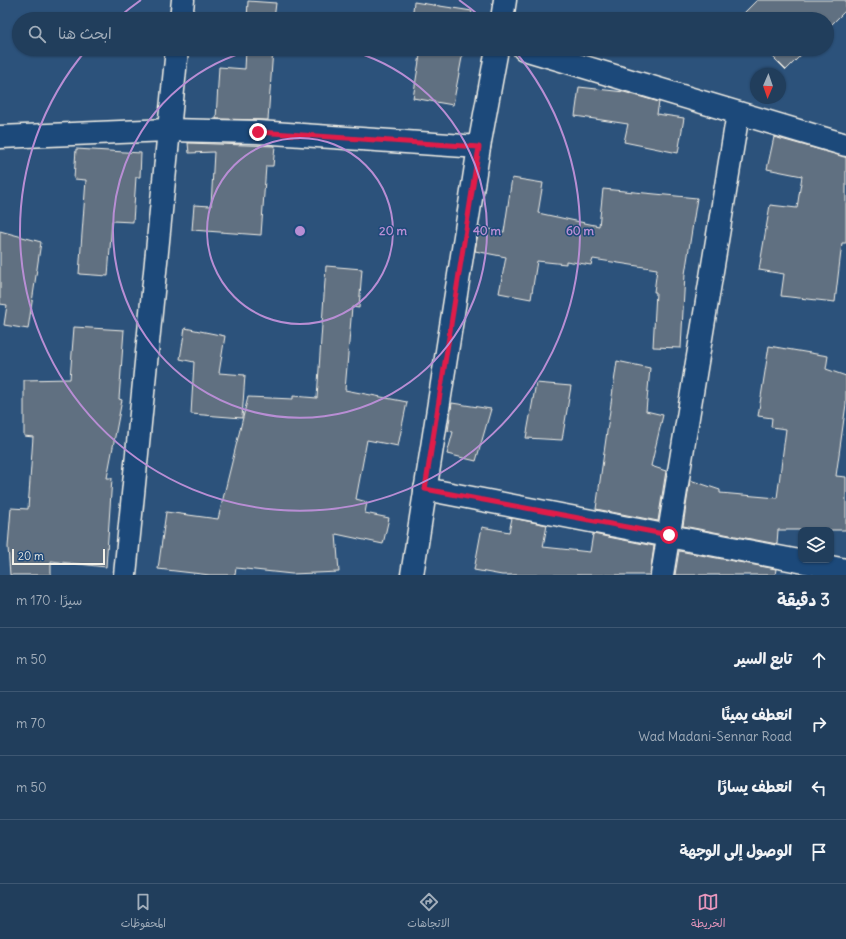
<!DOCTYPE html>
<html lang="ar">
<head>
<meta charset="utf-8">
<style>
	:root { --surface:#213e5c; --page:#294562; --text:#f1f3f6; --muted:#a2aebb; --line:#3e5772; --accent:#e797bd }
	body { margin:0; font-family:Delius,"Playpen Sans Arabic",sans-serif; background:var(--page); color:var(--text); direction:rtl }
	.controls { position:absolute; right:12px; bottom:12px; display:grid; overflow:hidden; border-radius:8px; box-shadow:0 1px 3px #0004 }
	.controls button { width:36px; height:36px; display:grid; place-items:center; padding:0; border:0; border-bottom:1px solid var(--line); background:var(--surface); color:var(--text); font:20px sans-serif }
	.compass { position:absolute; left:750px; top:68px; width:36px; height:36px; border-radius:50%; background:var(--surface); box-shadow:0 1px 3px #0004; rotate:182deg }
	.scale { position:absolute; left:12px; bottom:10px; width:93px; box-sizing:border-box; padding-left:4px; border:2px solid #f4f1e8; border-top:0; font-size:11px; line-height:14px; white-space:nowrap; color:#f4f1e8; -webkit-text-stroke:3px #1f4a7a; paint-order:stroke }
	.stop { position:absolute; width:12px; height:12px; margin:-9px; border:3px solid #e11d48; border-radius:50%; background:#fff }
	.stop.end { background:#e11d48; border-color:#fff; box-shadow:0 1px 4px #0008 }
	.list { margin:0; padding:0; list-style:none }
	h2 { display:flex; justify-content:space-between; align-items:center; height:52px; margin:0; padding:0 16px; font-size:17px }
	h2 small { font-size:13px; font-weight:400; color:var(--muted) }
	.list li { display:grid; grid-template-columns:26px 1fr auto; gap:12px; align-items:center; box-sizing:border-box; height:64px; padding:0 16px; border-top:1px solid var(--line) }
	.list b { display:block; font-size:15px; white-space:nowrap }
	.list p { margin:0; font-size:13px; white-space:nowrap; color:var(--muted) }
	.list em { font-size:13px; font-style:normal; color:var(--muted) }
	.icon { flex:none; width:22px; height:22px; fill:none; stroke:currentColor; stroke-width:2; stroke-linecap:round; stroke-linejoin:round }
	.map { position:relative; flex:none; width:846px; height:575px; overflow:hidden; direction:ltr }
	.search { position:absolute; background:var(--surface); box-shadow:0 1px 3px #0004; left:12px; right:12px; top:12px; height:44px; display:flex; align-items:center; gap:10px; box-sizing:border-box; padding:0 14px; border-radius:22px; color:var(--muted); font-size:15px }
	.sheet { height:308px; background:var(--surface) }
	nav { display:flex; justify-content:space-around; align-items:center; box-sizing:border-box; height:56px; border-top:1px solid var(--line); background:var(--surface); font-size:11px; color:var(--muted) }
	nav a { display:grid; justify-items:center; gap:2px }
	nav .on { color:var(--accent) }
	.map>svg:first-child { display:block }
	.building { fill:#617081; stroke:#f4f1e8 }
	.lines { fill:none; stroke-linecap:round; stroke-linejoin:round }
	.street-casing { stroke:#f4f1e8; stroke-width:25 }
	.street { stroke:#1f4a7a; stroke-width:22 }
	.route { stroke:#e11d48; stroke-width:5 }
	.ring { fill:none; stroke:#b88ed4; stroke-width:2 }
	.centre { fill:#b88ed4; stroke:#1f4a7a; stroke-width:2 }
	.ring-label { font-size:12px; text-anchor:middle; font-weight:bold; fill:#b88ed4; stroke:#1f4a7a; stroke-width:3; stroke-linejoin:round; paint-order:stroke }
</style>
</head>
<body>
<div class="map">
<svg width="846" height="575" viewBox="0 0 846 575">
	<rect width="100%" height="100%" fill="#2c527b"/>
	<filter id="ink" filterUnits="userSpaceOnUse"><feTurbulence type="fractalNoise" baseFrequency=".025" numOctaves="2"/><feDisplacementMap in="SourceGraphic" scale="8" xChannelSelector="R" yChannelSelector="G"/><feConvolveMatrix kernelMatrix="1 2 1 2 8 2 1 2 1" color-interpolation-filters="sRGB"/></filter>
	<g filter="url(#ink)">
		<!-- building -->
		<g class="building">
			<path d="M 757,0 L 846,0 L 846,10 L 827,29 L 827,19 L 738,19 Z"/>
			<path d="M 248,1 L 276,3 L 274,19 L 247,19 Z"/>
			<path d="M 414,2 L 472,11 L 471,19 L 412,19 Z"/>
			<path d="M 246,49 L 273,49 L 268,120 L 216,119 L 219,67 L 245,69 Z"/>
			<path d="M 421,49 L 466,49 L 466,53 L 463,52 L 453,105 L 413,98 Z"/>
			<path d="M 765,49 L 807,49 L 786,70 Z"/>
			<path d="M 579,87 L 624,92 L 659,102 L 657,114 L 684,118 L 678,153 L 624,142 L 628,124 L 575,116 Z"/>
			<path d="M 774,137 L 846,157 L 846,243 L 842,243 L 835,302 L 781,296 L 784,274 L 759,270 L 770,205 L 797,208 L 802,176 L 767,169 Z"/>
			<path d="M 188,143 L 275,146 L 273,166 L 266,166 L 261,235 L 192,230 L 194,205 L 211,206 L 214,152 L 189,153 Z"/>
			<path d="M 76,149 L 141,153 L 140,177 L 136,177 L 133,222 L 112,221 L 108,276 L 79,274 L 86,180 L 74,179 Z"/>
			<path d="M 512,178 L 543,183 L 538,213 L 599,226 L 603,189 L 697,198 L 685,274 L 681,348 L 653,347 L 656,292 L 654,292 L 657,269 L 593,259 L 591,265 L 566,261 L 566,264 L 537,261 L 531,299 L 499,293 L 506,257 L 475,251 L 479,227 L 504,232 Z"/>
			<path d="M 0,231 L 41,242 L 28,329 L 4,325 L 7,305 L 0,304 Z"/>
			<path d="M 326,266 L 362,269 L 359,308 L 352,307 L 345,390 L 407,402 L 398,446 L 367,440 L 356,499 L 367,502 L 365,513 L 389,518 L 383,544 L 336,534 L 339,572 L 292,574 L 236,568 L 235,575 L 210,575 L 158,569 L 166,512 L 218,519 L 248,397 L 293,399 L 293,396 L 317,398 Z"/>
			<path d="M 74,327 L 124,330 L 119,399 L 122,400 L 107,478 L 112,478 L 106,567 L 51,561 L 51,575 L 10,575 L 8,547 L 11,508 L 28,509 L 33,437 L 24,436 L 24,380 L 70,379 Z"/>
			<path d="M 185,328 L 225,336 L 219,373 L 245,375 L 242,418 L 191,414 L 194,362 L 180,359 Z"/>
			<path d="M 769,346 L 828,356 L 826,369 L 846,376 L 846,404 L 836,476 L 846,477 L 846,530 L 778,530 L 777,544 L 683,526 L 690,480 L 720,490 L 720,493 L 777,498 L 786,429 L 771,427 L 772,418 L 758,416 Z"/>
			<path d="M 617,361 L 650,368 L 646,411 L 663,415 L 651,466 L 666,471 L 658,521 L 596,509 Z"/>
			<path d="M 536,383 L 571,386 L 562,440 L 526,438 Z"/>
			<path d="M 452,403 L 491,409 L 476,461 L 447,454 L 453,432 L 448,431 Z"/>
			<path d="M 512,518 L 547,525 L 543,547 L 590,552 L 593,534 L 654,546 L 650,575 L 502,575 L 474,570 L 482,527 L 509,532 Z"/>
			<path d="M 679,551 L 776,569 L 775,575 L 675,575 Z"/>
		</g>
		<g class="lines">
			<defs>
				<g id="street">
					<path d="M 181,19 L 183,0"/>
					<path d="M 502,19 L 505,0"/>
					<path d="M 524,49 L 846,145"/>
					<path d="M 0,137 L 168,130 L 258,132 L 479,147"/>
					<path d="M 425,489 L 846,570"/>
					<path d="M 125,575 L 177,49"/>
					<path d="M 412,575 L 479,147 L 497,49"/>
					<path d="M 662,575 L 738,113"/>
				</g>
			</defs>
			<!-- street casing -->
			<use href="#street" class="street-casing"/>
			<!-- street -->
			<use href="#street" class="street"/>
		</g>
	</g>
	<g class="lines" filter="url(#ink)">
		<!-- route -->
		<path class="route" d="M 258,132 L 479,147 L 425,489 L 669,535"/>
	</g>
	<!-- distance rings -->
	<g class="ring">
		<circle cx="300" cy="231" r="93"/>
		<path d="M344 49A187 187 0 1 1 256 49"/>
		<path d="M118 18A280 280 0 0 1 141 0M459 0A280 280 0 0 1 482 18M513 49A280 280 0 1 1 87 49"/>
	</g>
	<circle cx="300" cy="231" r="6" class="centre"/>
	<g class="ring-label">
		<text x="393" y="235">20 m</text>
		<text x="487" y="235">40 m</text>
		<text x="580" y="235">60 m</text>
	</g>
</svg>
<div class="controls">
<button><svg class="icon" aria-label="layers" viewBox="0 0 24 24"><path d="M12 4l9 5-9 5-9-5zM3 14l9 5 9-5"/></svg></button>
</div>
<svg class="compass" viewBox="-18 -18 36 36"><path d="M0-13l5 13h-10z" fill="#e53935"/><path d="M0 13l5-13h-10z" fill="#a2aebb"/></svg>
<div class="scale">20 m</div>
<div class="stop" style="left:669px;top:535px"></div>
<div class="stop end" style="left:258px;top:132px"></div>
<div class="search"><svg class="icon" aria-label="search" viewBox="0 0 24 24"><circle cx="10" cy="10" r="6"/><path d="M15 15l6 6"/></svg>ابحث هنا</div>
</div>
<section class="sheet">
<h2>3 دقيقة<small>سيرًا · 170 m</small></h2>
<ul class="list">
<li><svg class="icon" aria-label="ahead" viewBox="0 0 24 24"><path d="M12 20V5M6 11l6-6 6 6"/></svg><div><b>تابع السير</b></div><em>50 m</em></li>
<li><svg class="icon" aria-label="right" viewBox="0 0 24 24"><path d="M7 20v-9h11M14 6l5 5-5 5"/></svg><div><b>انعطف يمينًا</b><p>Wad Madani-Sennar Road</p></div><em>70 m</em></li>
<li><svg class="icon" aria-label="left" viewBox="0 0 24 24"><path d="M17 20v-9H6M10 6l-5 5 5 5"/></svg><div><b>انعطف يسارًا</b></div><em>50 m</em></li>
<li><svg class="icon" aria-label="arrive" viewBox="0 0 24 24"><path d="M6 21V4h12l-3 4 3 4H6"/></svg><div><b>الوصول إلى الوجهة</b></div></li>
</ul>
</section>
<nav>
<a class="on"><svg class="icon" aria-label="map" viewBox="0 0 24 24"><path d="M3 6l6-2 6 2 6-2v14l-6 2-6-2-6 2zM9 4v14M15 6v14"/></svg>الخريطة</a>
<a><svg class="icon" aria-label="directions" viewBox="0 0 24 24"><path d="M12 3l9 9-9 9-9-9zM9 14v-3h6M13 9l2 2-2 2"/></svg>الاتجاهات</a>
<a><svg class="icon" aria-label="saved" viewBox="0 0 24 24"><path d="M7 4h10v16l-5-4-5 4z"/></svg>المحفوظات</a>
</nav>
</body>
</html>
